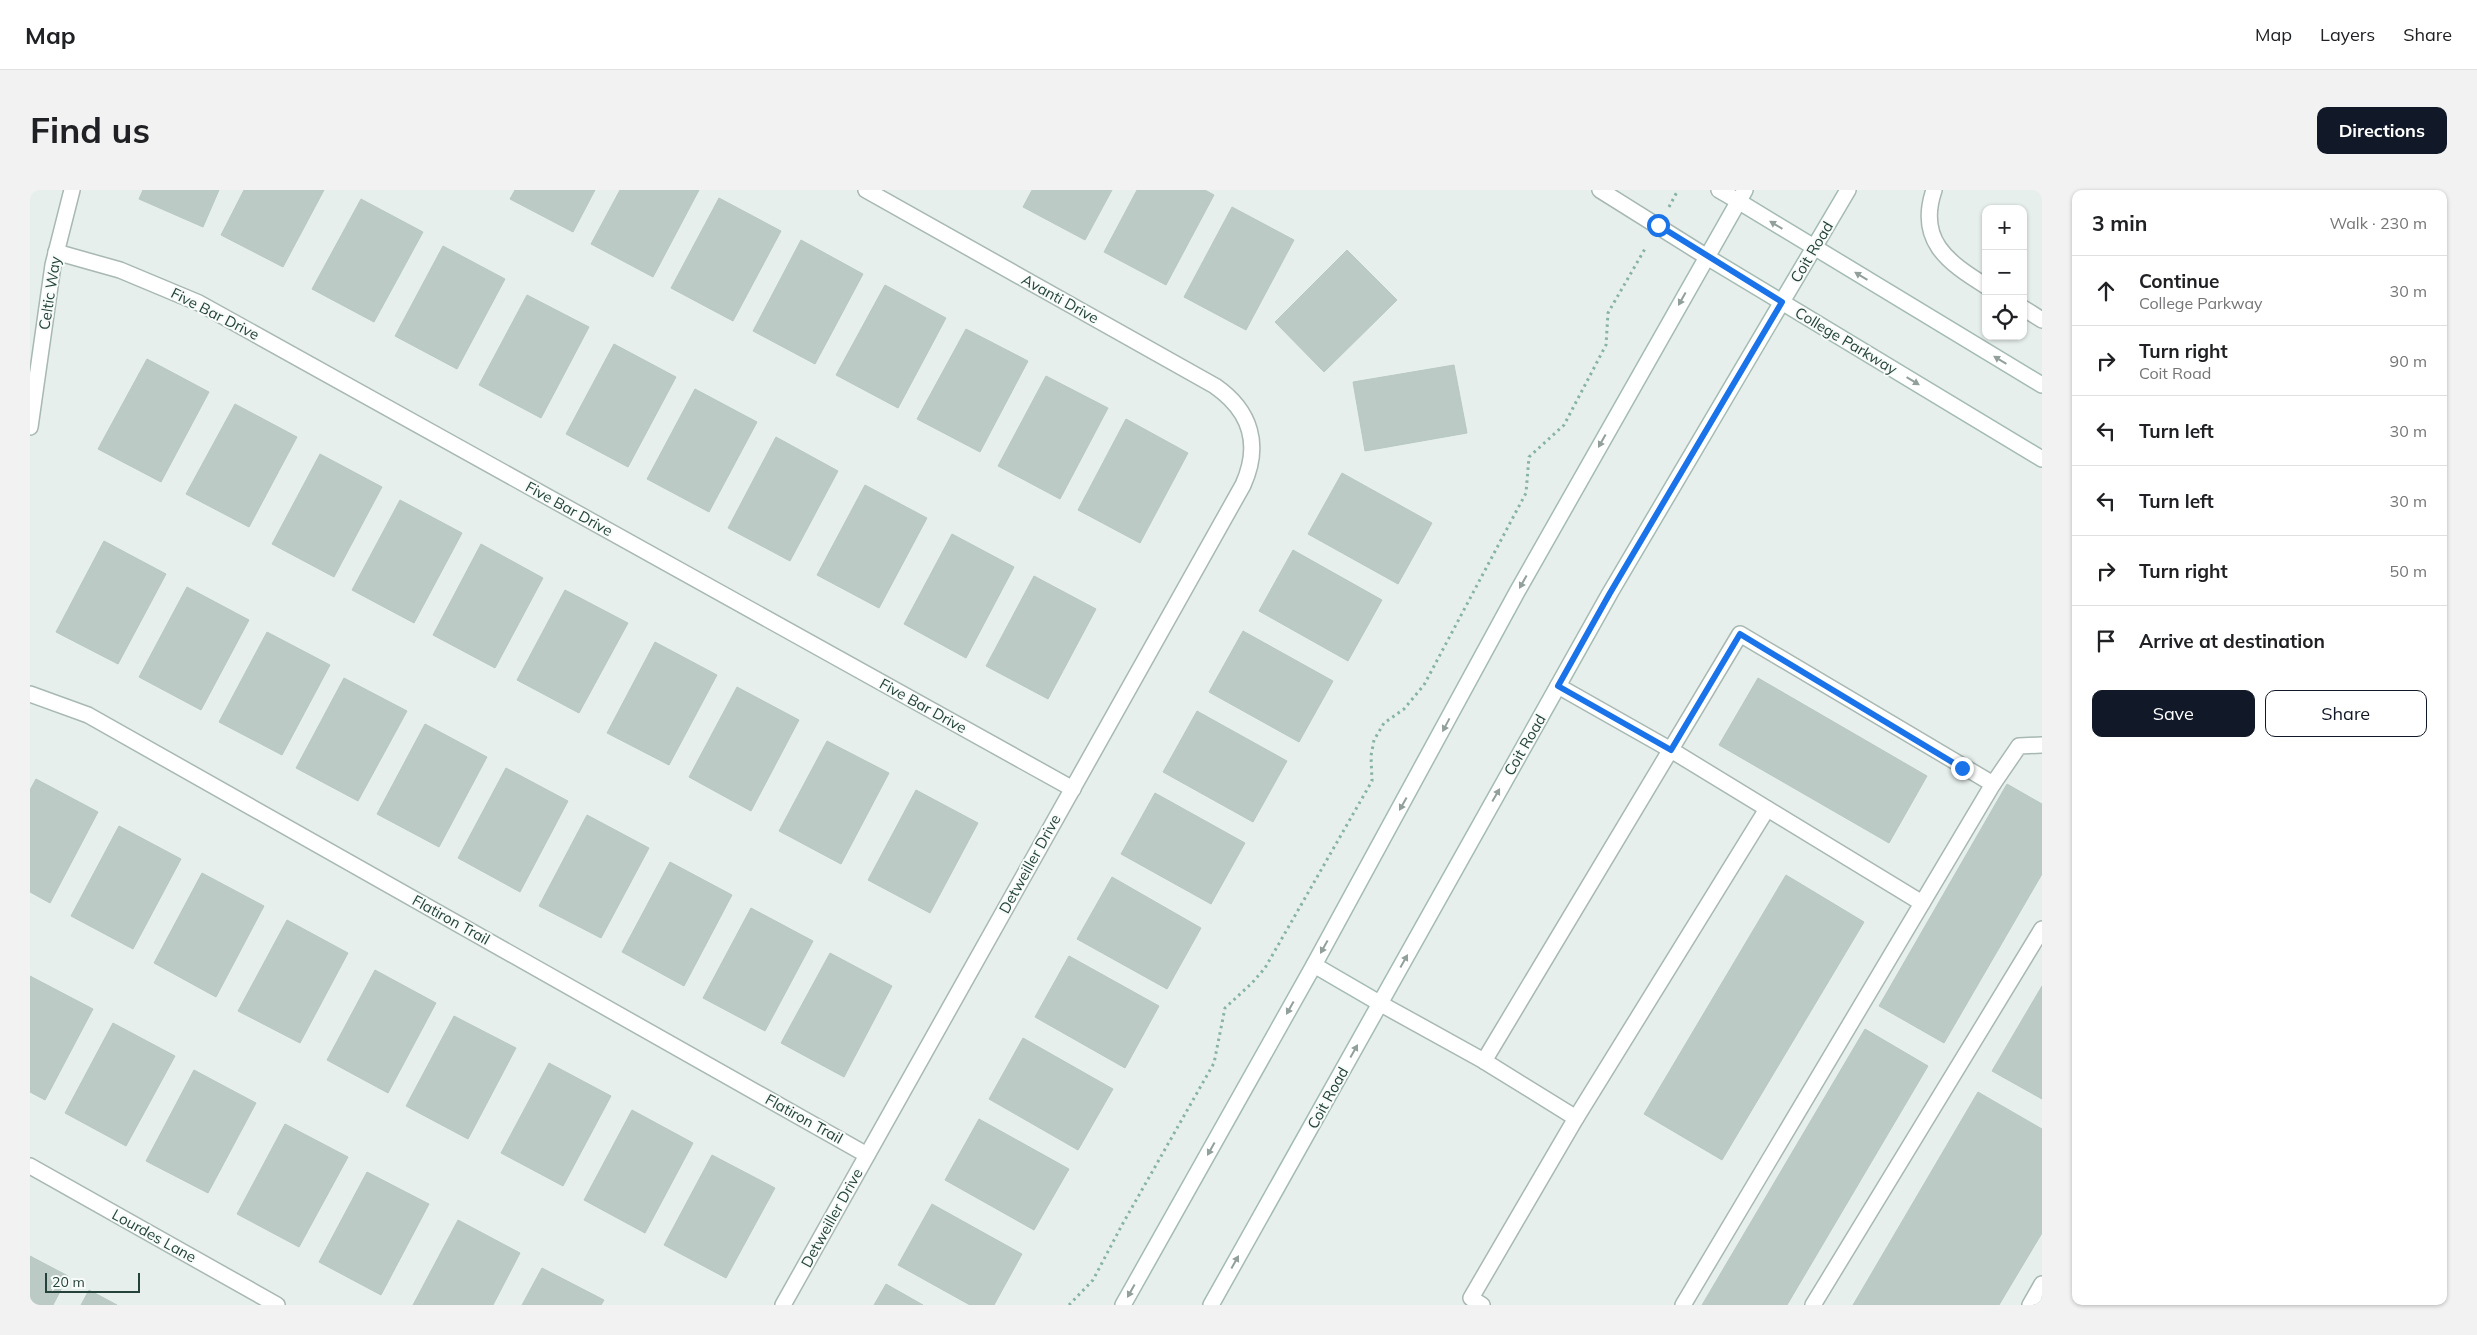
<!DOCTYPE html>
<html lang="en">
<head>
<meta charset="utf-8">
<style>
	:root { --surface:#fff; --page:#f2f2f2; --text:#202124; --muted:#757577; --line:#e0e0e0; --accent:#111827 }
	body { margin:0; font-family:Mulish,sans-serif; background:var(--page); color:var(--text) }
	.controls { position:absolute; right:15px; top:15px; display:grid; overflow:hidden; border-radius:10px; box-shadow:0 1px 4px #0004 }
	.controls button { width:45px; height:45px; display:grid; place-items:center; padding:0; border:0; border-bottom:1px solid var(--line); background:var(--surface); color:var(--text); font:25px sans-serif }
	.scale { position:absolute; left:15px; bottom:12px; width:95px; box-sizing:border-box; padding-left:5px; border:2px solid #24423a; border-top:0; font-size:14px; line-height:18px; white-space:nowrap; color:#24423a; -webkit-text-stroke:4px #f7fbf9; paint-order:stroke }
	.stop { position:absolute; width:15px; height:15px; margin:-11px; border:4px solid #1a73e8; border-radius:50%; background:#fff }
	.stop.end { background:#1a73e8; border-color:#fff; box-shadow:0 1px 5px #0008 }
	.list { margin:0; padding:0; list-style:none }
	h2 { display:flex; justify-content:space-between; align-items:center; height:65px; margin:0; padding:0 20px; font-size:21px }
	h2 small { font-size:16px; font-weight:400; color:var(--muted) }
	.list li { display:grid; grid-template-columns:32px 1fr auto; gap:15px; align-items:center; box-sizing:border-box; height:70px; padding:0 20px; border-top:1px solid var(--line) }
	.list b { display:block; font-size:19px; white-space:nowrap }
	.list p { margin:0; font-size:16px; white-space:nowrap; color:var(--muted) }
	.list em { font-size:16px; font-style:normal; color:var(--muted) }
	.actions { display:flex; gap:10px; padding:15px 20px }
	.actions a { flex:1; padding:11px 0; border:1px solid var(--accent); border-radius:10px; text-align:center; font-size:18px; color:var(--accent) }
	.actions .main { background:var(--accent); color:#fff }
	.icon { flex:none; width:28px; height:28px; fill:none; stroke:currentColor; stroke-width:2; stroke-linecap:round; stroke-linejoin:round }
	.map { position:relative; flex:none; width:2012px; height:1115px; overflow:hidden; border-radius:10px }
	header { display:flex; align-items:center; gap:30px; box-sizing:border-box; height:70px; padding:0 25px; background:var(--surface); border-bottom:1px solid var(--line) }
	header strong { font-size:24px }
	nav { display:flex; gap:28px; margin-inline-start:auto; font-size:18px }
	.intro { display:flex; align-items:center; justify-content:space-between; box-sizing:border-box; height:120px; padding:0 30px }
	h1 { margin:0; font-size:35px }
	.button { padding:12px 22px; border-radius:10px; background:var(--accent); color:#fff; font-size:18px; font-weight:700 }
	main { display:flex; gap:30px; padding:0 30px }
	aside { flex:1; background:var(--surface); border-radius:10px; box-shadow:0 1px 4px #0004 }
	.map>svg:first-child { display:block }
	.building { fill:#bbcac4; stroke:#b8c9c2 }
	.lines { fill:none; stroke-linecap:round; stroke-linejoin:round }
	.service-casing { stroke:#a8b8b2; stroke-width:18 }
	.minor-casing { stroke:#a8b8b2; stroke-width:18 }
	.tertiary-casing { stroke:#a8b8b2; stroke-width:18 }
	.secondary-casing { stroke:#a4bbb3; stroke-width:18 }
	.path { stroke:#86b3a5; stroke-width:3; stroke-dasharray:2.5 4; stroke-linecap:butt }
	.service { stroke:#fff; stroke-width:15 }
	.minor { stroke:#fff; stroke-width:15 }
	.tertiary { stroke:#fff; stroke-width:15 }
	.secondary { stroke:#fff; stroke-width:15 }
	.oneway { fill:#92a09c }
	.route { stroke:#1a73e8; stroke-width:6 }
	.labels { text-anchor:middle; stroke-width:4; stroke-linejoin:round; paint-order:stroke }
	.street-label { font-size:15px; fill:#24423a; stroke:#f7fbf9 }
</style>
</head>
<body>
<header>
<strong>Map</strong>
<nav><a>Map</a><a>Layers</a><a>Share</a></nav>
</header>
<div class="intro"><h1>Find us</h1><a class="button">Directions</a></div>
<main>
<div class="map">
<svg width="2012" height="1115" viewBox="0 0 2012 1115">
	<rect width="100%" height="100%" fill="#e6efeb"/>
	<!-- building -->
	<g class="building">
		<path d="M 113,0 L 189,0 L 173,37 L 109,9 Z"/>
		<path d="M 214,0 L 294,0 L 253,77 L 191,45 Z"/>
		<path d="M 485,0 L 565,0 L 543,42 L 480,9 Z"/>
		<path d="M 590,0 L 669,0 L 623,87 L 561,54 Z"/>
		<path d="M 1002,0 L 1082,0 L 1055,50 L 993,17 Z"/>
		<path d="M 1107,0 L 1175,0 L 1184,5 L 1136,95 L 1074,62 Z"/>
		<path d="M 689,8 L 751,41 L 703,131 L 641,98 Z"/>
		<path d="M 331,9 L 393,42 L 344,132 L 282,99 Z"/>
		<path d="M 1202,17 L 1264,50 L 1216,140 L 1154,107 Z"/>
		<path d="M 771,50 L 833,84 L 785,174 L 723,141 Z"/>
		<path d="M 413,56 L 475,89 L 427,179 L 365,146 Z"/>
		<path d="M 1317,60 L 1367,110 L 1294,182 L 1245,132 Z"/>
		<path d="M 855,95 L 916,128 L 868,218 L 806,185 Z"/>
		<path d="M 497,105 L 559,137 L 511,228 L 449,195 Z"/>
		<path d="M 936,139 L 998,171 L 950,262 L 887,229 Z"/>
		<path d="M 584,154 L 646,187 L 598,277 L 536,244 Z"/>
		<path d="M 117,169 L 179,202 L 131,292 L 68,259 Z"/>
		<path d="M 1424,175 L 1437,243 L 1335,261 L 1323,192 Z"/>
		<path d="M 1016,186 L 1078,218 L 1030,309 L 968,276 Z"/>
		<path d="M 665,199 L 727,232 L 679,322 L 617,289 Z"/>
		<path d="M 205,214 L 267,247 L 219,337 L 156,304 Z"/>
		<path d="M 1096,229 L 1158,263 L 1110,353 L 1048,320 Z"/>
		<path d="M 746,247 L 808,281 L 760,371 L 698,338 Z"/>
		<path d="M 290,264 L 352,297 L 304,387 L 242,354 Z"/>
		<path d="M 1312,283 L 1402,333 L 1368,394 L 1278,344 Z"/>
		<path d="M 835,295 L 897,328 L 849,418 L 787,385 Z"/>
		<path d="M 370,310 L 432,343 L 384,433 L 322,400 Z"/>
		<path d="M 922,344 L 984,377 L 936,468 L 874,434 Z"/>
		<path d="M 74,351 L 136,384 L 88,474 L 26,442 Z"/>
		<path d="M 451,354 L 513,388 L 465,478 L 403,445 Z"/>
		<path d="M 1263,360 L 1352,410 L 1318,471 L 1229,421 Z"/>
		<path d="M 1004,386 L 1066,419 L 1018,509 L 956,476 Z"/>
		<path d="M 157,397 L 219,430 L 171,520 L 109,487 Z"/>
		<path d="M 535,400 L 598,433 L 549,523 L 487,490 Z"/>
		<path d="M 1213,441 L 1303,491 L 1269,552 L 1179,502 Z"/>
		<path d="M 237,442 L 300,475 L 252,565 L 189,532 Z"/>
		<path d="M 625,452 L 687,485 L 639,575 L 577,543 Z"/>
		<path d="M 314,488 L 377,521 L 328,611 L 266,578 Z"/>
		<path d="M 1728,488 L 1897,586 L 1859,653 L 1689,555 Z"/>
		<path d="M 707,497 L 769,530 L 721,621 L 659,587 Z"/>
		<path d="M 1167,521 L 1257,571 L 1223,632 L 1133,582 Z"/>
		<path d="M 395,534 L 457,567 L 409,657 L 347,624 Z"/>
		<path d="M 797,551 L 859,583 L 811,674 L 749,641 Z"/>
		<path d="M 476,578 L 538,611 L 490,702 L 428,668 Z"/>
		<path d="M 6,589 L 68,622 L 20,713 L 0,702 L 0,600 Z"/>
		<path d="M 1977,594 L 2012,614 L 2012,684 L 1914,853 L 1849,816 Z"/>
		<path d="M 886,600 L 948,633 L 900,723 L 838,690 Z"/>
		<path d="M 1125,603 L 1215,653 L 1181,714 L 1091,664 Z"/>
		<path d="M 557,625 L 619,658 L 571,748 L 509,716 Z"/>
		<path d="M 89,636 L 151,669 L 103,759 L 41,726 Z"/>
		<path d="M 640,672 L 702,705 L 654,796 L 592,762 Z"/>
		<path d="M 172,683 L 234,716 L 186,807 L 124,773 Z"/>
		<path d="M 1756,685 L 1834,732 L 1692,970 L 1614,924 Z"/>
		<path d="M 1082,687 L 1171,738 L 1137,799 L 1047,749 Z"/>
		<path d="M 721,718 L 783,751 L 735,841 L 673,808 Z"/>
		<path d="M 257,730 L 318,763 L 270,853 L 208,821 Z"/>
		<path d="M 800,763 L 862,796 L 814,887 L 751,853 Z"/>
		<path d="M 1039,766 L 1129,816 L 1095,878 L 1005,827 Z"/>
		<path d="M 345,780 L 406,813 L 358,903 L 297,870 Z"/>
		<path d="M 0,786 L 63,819 L 15,910 L 0,902 Z"/>
		<path d="M 2012,796 L 2012,909 L 1962,881 Z"/>
		<path d="M 424,826 L 486,858 L 438,949 L 376,916 Z"/>
		<path d="M 83,833 L 145,866 L 96,956 L 35,923 Z"/>
		<path d="M 1835,839 L 1898,876 L 1757,1115 L 1672,1115 Z"/>
		<path d="M 993,848 L 1083,899 L 1048,960 L 959,909 Z"/>
		<path d="M 519,873 L 581,906 L 533,996 L 471,963 Z"/>
		<path d="M 164,880 L 226,913 L 178,1003 L 116,971 Z"/>
		<path d="M 1948,902 L 2012,939 L 2012,1043 L 1969,1115 L 1823,1115 Z"/>
		<path d="M 602,920 L 663,953 L 615,1043 L 554,1010 Z"/>
		<path d="M 949,929 L 1039,979 L 1004,1040 L 915,990 Z"/>
		<path d="M 255,934 L 318,967 L 269,1057 L 207,1024 Z"/>
		<path d="M 682,965 L 745,998 L 696,1088 L 634,1055 Z"/>
		<path d="M 337,982 L 399,1014 L 351,1105 L 289,1072 Z"/>
		<path d="M 902,1014 L 992,1064 L 964,1115 L 940,1115 L 868,1075 Z"/>
		<path d="M 428,1030 L 490,1063 L 463,1115 L 383,1115 Z"/>
		<path d="M 0,1066 L 38,1086 L 23,1115 L 0,1115 Z"/>
		<path d="M 512,1078 L 574,1110 L 571,1115 L 492,1115 Z"/>
		<path d="M 856,1094 L 893,1115 L 844,1115 Z"/>
		<path d="M 59,1100 L 87,1115 L 51,1115 Z"/>
	</g>
	<g class="lines">
		<defs>
			<g id="service">
				<path d="M 1904,0 C 1887,50 1917,72 1956,96"/>
				<path d="M 1993,118 L 2012,130"/>
				<path d="M 1528,496 L 1641,560 L 1892,713"/>
				<path d="M 1351,814 L 1454,871 L 1546,928 L 1441,1108 L 1452,1115"/>
				<path d="M 1454,871 L 1710,444 L 1963,594 L 1989,556 L 2012,555"/>
				<path d="M 1546,928 L 1737,619"/>
				<path d="M 1653,1115 L 1963,594"/>
				<path d="M 1783,1115 L 2012,739"/>
				<path d="M 2000,1115 L 2012,1094"/>
			</g>
			<g id="minor">
				<path d="M 26,62 L 90,80 L 169,113 L 1043,599"/>
				<path d="M 0,504 L 58,525 L 837,965"/>
				<path d="M 0,976 L 247,1115"/>
				<path d="M 753,1115 L 1213,295 C 1231,255 1221,221 1185,196 L 836,0"/>
			</g>
			<g id="tertiary">
				<path d="M 1570,0 L 1677,67"/>
				<path d="M 1689,0 L 1708,11"/>
				<path d="M 0,237 L 23,75 L 42,0"/>
			</g>
			<g id="secondary">
				<path d="M 1708,11 L 2012,195"/>
				<path d="M 1677,67 L 2012,269"/>
				<path d="M 1284,775 L 1351,814"/>
				<path d="M 1093,1115 L 1284,775 L 1487,402 L 1715,0"/>
				<path d="M 1181,1115 L 1580,403 L 1818,0"/>
			</g>
		</defs>
		<!-- service casing -->
		<use href="#service" class="service-casing"/>
		<!-- minor casing -->
		<use href="#minor" class="minor-casing"/>
		<!-- tertiary casing -->
		<use href="#tertiary" class="tertiary-casing"/>
		<!-- secondary casing -->
		<use href="#secondary" class="secondary-casing"/>
		<!-- path -->
		<g class="path">
			<path d="M 1639,17 L 1648,0"/>
			<path d="M 1039,1115 L 1063,1090 L 1092,1035 L 1184,873 L 1195,818 L 1222,793 L 1235,778 L 1342,591 L 1341,566 L 1344,550 L 1354,533 L 1374,519 L 1394,495 L 1496,303 L 1499,267 L 1534,235 L 1576,155 L 1578,123 L 1616,57"/>
		</g>
		<!-- service -->
		<use href="#service" class="service"/>
		<!-- minor -->
		<use href="#minor" class="minor"/>
		<!-- tertiary -->
		<use href="#tertiary" class="tertiary"/>
		<!-- secondary -->
		<use href="#secondary" class="secondary"/>
	</g>
	<!-- one-way arrows -->
	<defs><path id="oneway-solid" d="M-6-.8H1V-3.2L6.5 0L1 3.2V.8H-6Z" transform="scale(1.25)"/></defs>
	<g class="oneway">
		<use href="#oneway-solid" transform="translate(1746 35) rotate(-149)"/>
		<use href="#oneway-solid" transform="translate(1831 86) rotate(-149)"/>
		<use href="#oneway-solid" transform="translate(1652 109) rotate(119)"/>
		<use href="#oneway-solid" transform="translate(1970 170) rotate(-149)"/>
		<use href="#oneway-solid" transform="translate(1883 191) rotate(31)"/>
		<use href="#oneway-solid" transform="translate(1572 251) rotate(119)"/>
		<use href="#oneway-solid" transform="translate(1493 392) rotate(119)"/>
		<use href="#oneway-solid" transform="translate(1416 535) rotate(118)"/>
		<use href="#oneway-solid" transform="translate(1466 605) rotate(-60)"/>
		<use href="#oneway-solid" transform="translate(1373 614) rotate(119)"/>
		<use href="#oneway-solid" transform="translate(1294 757) rotate(119)"/>
		<use href="#oneway-solid" transform="translate(1374 771) rotate(-61)"/>
		<use href="#oneway-solid" transform="translate(1260 818) rotate(119)"/>
		<use href="#oneway-solid" transform="translate(1324 861) rotate(-61)"/>
		<use href="#oneway-solid" transform="translate(1181 959) rotate(119)"/>
		<use href="#oneway-solid" transform="translate(1205 1072) rotate(-61)"/>
		<use href="#oneway-solid" transform="translate(1101 1101) rotate(119)"/>
	</g>
	<g class="lines">
		<!-- route -->
		<path class="route" d="M 1628,35 L 1752,112 L 1580,403 L 1528,496 L 1641,560 L 1710,444 L 1932,578"/>
	</g>
	<g class="labels">
		<!-- street labels -->
		<g class="street-label">
			<text transform="translate(1782 62) rotate(-59)" y="5">Coit Road</text>
			<text transform="translate(20 103) rotate(-81)" y="5">Celtic Way</text>
			<text transform="translate(1030 109) rotate(29)" y="5">Avanti Drive</text>
			<text transform="translate(185 124) rotate(27)" y="5">Five Bar Drive</text>
			<text transform="translate(1816 151) rotate(31)" y="5">College Parkway</text>
			<text transform="translate(539 319) rotate(29)" y="5">Five Bar Drive</text>
			<text transform="translate(893 516) rotate(29)" y="5">Five Bar Drive</text>
			<text transform="translate(1495 555) rotate(-60)" y="5">Coit Road</text>
			<text transform="translate(1000 674) rotate(-61)" y="5">Detweiller Drive</text>
			<text transform="translate(421 730) rotate(29)" y="5">Flatiron Trail</text>
			<text transform="translate(1298 908) rotate(-61)" y="5">Coit Road</text>
			<text transform="translate(774 929) rotate(29)" y="5">Flatiron Trail</text>
			<text transform="translate(802 1028) rotate(-61)" y="5">Detweiller Drive</text>
			<text transform="translate(124 1046) rotate(29)" y="5">Lourdes Lane</text>
		</g>
	</g>
</svg>
<div class="controls">
<button>+</button>
<button>−</button>
<button><svg class="icon" aria-label="locate" viewBox="0 0 24 24"><circle cx="12" cy="12" r="6"/><path d="M12 2v4M12 18v4M2 12h4M18 12h4"/></svg></button>
</div>
<div class="scale">20 m</div>
<div class="stop" style="left:1628px;top:35px"></div>
<div class="stop end" style="left:1932px;top:578px"></div>
</div>
<aside>
<h2>3 min<small>Walk · 230 m</small></h2>
<ul class="list">
<li><svg class="icon" aria-label="ahead" viewBox="0 0 24 24"><path d="M12 20V5M6 11l6-6 6 6"/></svg><div><b>Continue</b><p>College Parkway</p></div><em>30 m</em></li>
<li><svg class="icon" aria-label="right" viewBox="0 0 24 24"><path d="M7 20v-9h11M14 6l5 5-5 5"/></svg><div><b>Turn right</b><p>Coit Road</p></div><em>90 m</em></li>
<li><svg class="icon" aria-label="left" viewBox="0 0 24 24"><path d="M17 20v-9H6M10 6l-5 5 5 5"/></svg><div><b>Turn left</b></div><em>30 m</em></li>
<li><svg class="icon" aria-label="left" viewBox="0 0 24 24"><path d="M17 20v-9H6M10 6l-5 5 5 5"/></svg><div><b>Turn left</b></div><em>30 m</em></li>
<li><svg class="icon" aria-label="right" viewBox="0 0 24 24"><path d="M7 20v-9h11M14 6l5 5-5 5"/></svg><div><b>Turn right</b></div><em>50 m</em></li>
<li><svg class="icon" aria-label="arrive" viewBox="0 0 24 24"><path d="M6 21V4h12l-3 4 3 4H6"/></svg><div><b>Arrive at destination</b></div></li>
</ul>
<div class="actions"><a class="main">Save</a><a>Share</a></div>
</aside>
</main>
</body>
</html>
